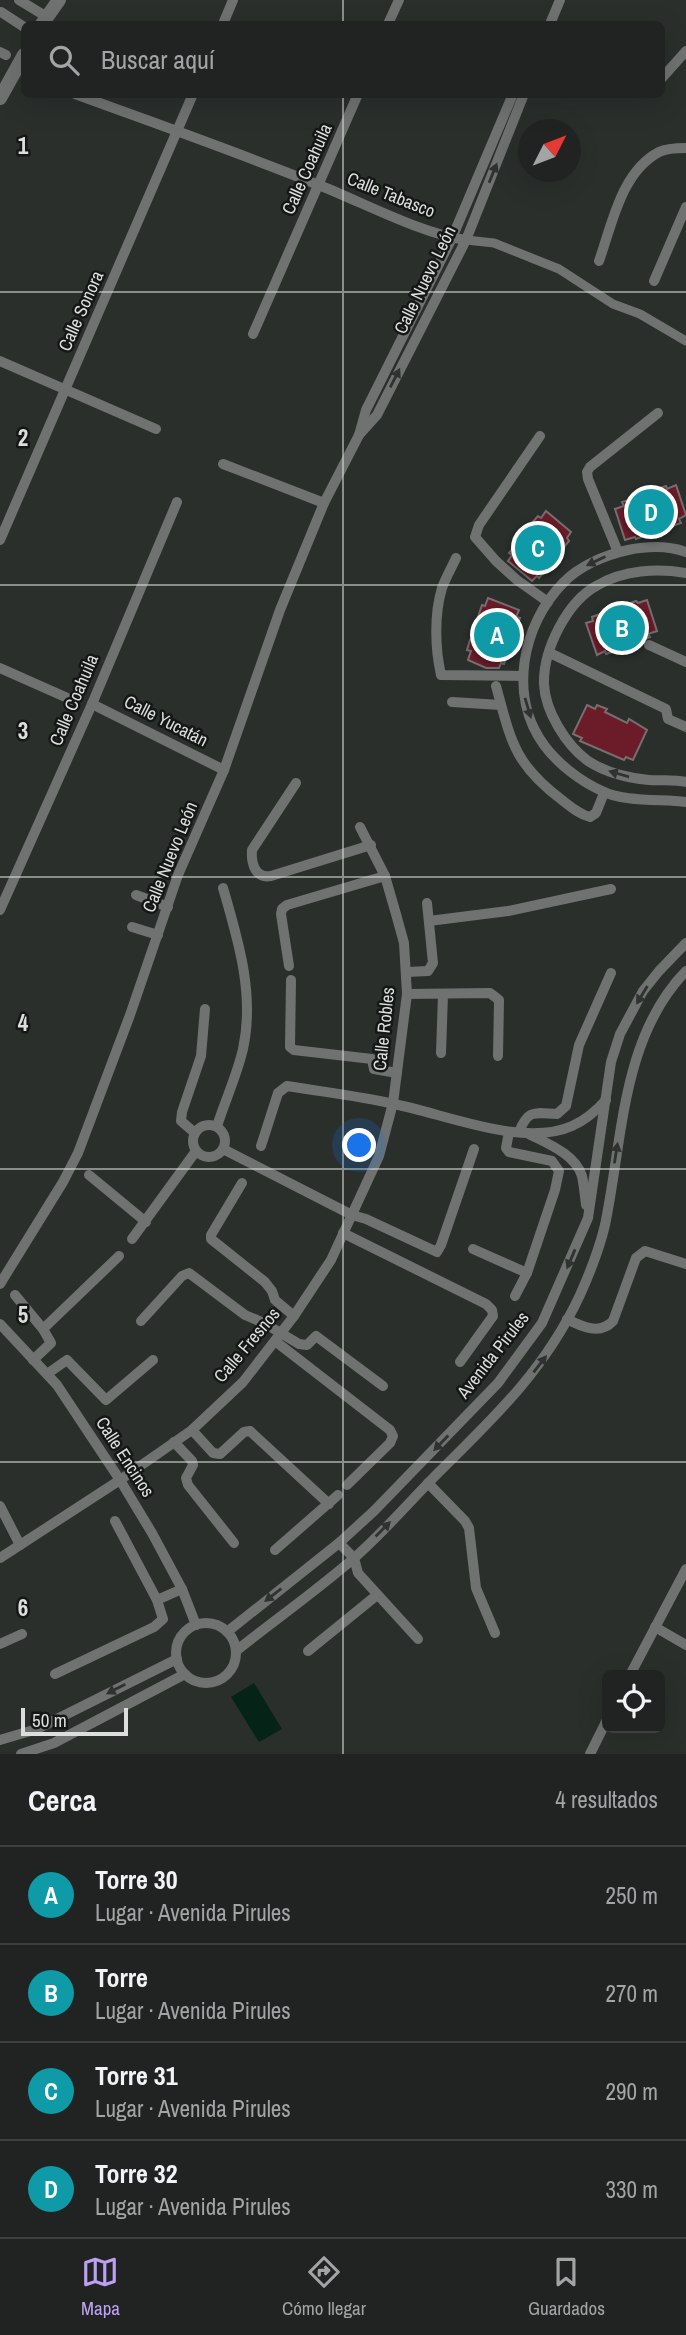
<!DOCTYPE html>
<html lang="es">
<head>
<meta charset="utf-8">
<style>
	:root { --surface:#202321; --page:#2d2f2e; --text:#f1f3f6; --muted:#a2a4a5; --line:#3d403f; --accent:#bca0f2 }
	body { margin:0; font-family:"Archivo Narrow",sans-serif; background:var(--page); color:var(--text) }
	.controls { position:absolute; right:21px; bottom:21px; display:grid; overflow:hidden; border-radius:10px; box-shadow:0 7px 28px #0002 }
	.controls button { width:63px; height:63px; display:grid; place-items:center; padding:0; border:0; border-bottom:2px solid var(--line); background:var(--surface); color:var(--text); font:35px sans-serif }
	.compass { position:absolute; left:518px; top:119px; width:63px; height:63px; border-radius:50%; background:var(--surface); box-shadow:0 7px 28px #0002; rotate:48deg }
	.scale { position:absolute; left:21px; bottom:18px; width:107px; box-sizing:border-box; padding-left:7px; border:4px solid #dbdedc; border-top:0; font-size:19px; line-height:24px; white-space:nowrap; color:#dbdedc; -webkit-text-stroke:5px #141715; paint-order:stroke }
	.you { position:absolute; left:360px; top:1146px; width:24px; height:24px; margin:-18px; border:5px solid #fff; border-radius:50%; background:#1a73e8; box-shadow:0 0 0 10px #1a73e833 }
	.badge { display:grid; place-items:center; width:46px; height:46px; border-radius:50%; background:var(--accent); color:#fff; font-size:23px; font-weight:700 }
	.pin { position:absolute; translate:-50% -50%; border:4px solid #fff; box-shadow:0 2px 7px #0006 }
	.list { margin:0; padding:0; list-style:none }
	h2 { display:flex; justify-content:space-between; align-items:center; height:91px; margin:0; padding:0 28px; font-size:30px }
	h2 small { font-size:23px; font-weight:400; color:var(--muted) }
	.list li { display:grid; grid-template-columns:46px 1fr auto; gap:21px; align-items:center; box-sizing:border-box; height:98px; padding:0 28px; border-top:2px solid var(--line) }
	.list b { display:block; font-size:26px; white-space:nowrap }
	.list p { margin:0; font-size:23px; white-space:nowrap; color:var(--muted) }
	.list em { font-size:23px; font-style:normal; color:var(--muted) }
	.icon { flex:none; width:38px; height:38px; fill:none; stroke:currentColor; stroke-width:2; stroke-linecap:round; stroke-linejoin:round }
	.map { position:relative; flex:none; width:686px; height:1754px; overflow:hidden }
	.search { position:absolute; background:var(--surface); box-shadow:0 7px 28px #0002; left:21px; right:21px; top:21px; height:77px; display:flex; align-items:center; gap:18px; box-sizing:border-box; padding:0 24px; border-radius:10px; color:var(--muted); font-size:26px }
	.sheet { height:483px; background:var(--surface) }
	nav { display:flex; justify-content:space-around; align-items:center; box-sizing:border-box; height:98px; border-top:2px solid var(--line); background:var(--surface); font-size:19px; color:var(--muted) }
	nav a { display:grid; justify-items:center; gap:4px }
	nav .on { color:var(--accent) }
	.map>svg:first-child { display:block }
	.water { fill:#052316 }
	.building { fill:#6c1c29; stroke:#766e6f; stroke-width:2 }
	.lines { fill:none; stroke-linecap:round; stroke-linejoin:round }
	.pedestrian { stroke:#6f7270; stroke-width:9 }
	.minor { stroke:#6f7270; stroke-width:10 }
	.tertiary { stroke:#6f7270; stroke-width:14 }
	.oneway { fill:#2f3230 }
	.grid { fill:none; stroke:#dbdedc; stroke-width:2; stroke-opacity:0.55 }
	.labels { text-anchor:middle; stroke-width:5; stroke-linejoin:round; paint-order:stroke }
	.street-label { font-size:18px; fill:#dbdedc; stroke:#141715 }
	.grid-label { font-size:23px; text-anchor:middle; font-weight:bold; fill:#dbdedc; stroke:#141715; stroke-width:5; stroke-linejoin:round; paint-order:stroke }
</style>
</head>
<body>
<div class="map">
<svg width="686" height="1754" viewBox="0 0 686 1754">
	<rect width="100%" height="100%" fill="#2a2f2c"/>
	<!-- water -->
	<path class="water" d="M 254,1683 L 282,1729 L 259,1742 L 231,1697 Z"/>
	<!-- building -->
	<g class="building">
		<path d="M 676,485 L 686,515 L 679,519 L 681,523 L 636,539 L 635,537 L 625,540 L 615,509 L 624,506 L 622,502 L 632,499 L 634,502 L 656,494 L 654,490 L 666,486 L 667,489 Z"/>
		<path d="M 546,511 L 571,532 L 567,538 L 569,541 L 539,578 L 537,576 L 532,581 L 508,561 L 512,555 L 509,553 L 516,544 L 519,547 L 534,528 L 530,525 L 538,516 L 541,518 Z"/>
		<path d="M 488,598 L 519,610 L 516,617 L 520,618 L 504,664 L 501,663 L 499,668 L 486,668 L 468,660 L 471,651 L 467,650 L 470,640 L 474,641 L 482,618 L 478,617 L 482,605 L 485,606 Z"/>
		<path d="M 647,600 L 657,631 L 648,634 L 650,637 L 643,640 L 640,641 L 639,638 L 616,646 L 618,650 L 606,654 L 605,651 L 597,655 L 586,623 L 593,621 L 592,617 L 636,601 L 638,603 Z"/>
		<path d="M 587,705 L 595,709 L 597,705 L 607,709 L 605,712 L 627,723 L 629,719 L 647,730 L 633,760 L 626,757 L 624,760 L 580,741 L 582,738 L 573,734 Z"/>
	</g>
	<g class="lines">
		<!-- pedestrian -->
		<path class="pedestrian" d="M 466,240 L 494,243 L 559,269 L 613,304 L 640,314 L 686,341"/>
		<!-- minor -->
		<g class="minor">
			<path d="M 19,0 L 47,17"/>
			<path d="M 1,12 L 24,27"/>
			<path d="M 223,24 L 233,0"/>
			<path d="M 388,24 L 399,0"/>
			<path d="M 550,24 L 560,0"/>
			<path d="M 0,52 L 6,55"/>
			<path d="M 662,78 L 686,51"/>
			<path d="M 75,94 C 157,124 240,153 321,186 C 364,203 422,234 466,240"/>
			<path d="M 599,261 C 612,225 621,172 659,152 C 667,148 677,148 686,148"/>
			<path d="M 654,281 L 686,207"/>
			<path d="M 253,334 L 358,94"/>
			<path d="M 0,361 L 156,429"/>
			<path d="M 359,435 L 377,415 L 466,240 L 524,94"/>
			<path d="M 540,436 L 479,525 L 475,537 L 496,561 L 517,580 L 548,602"/>
			<path d="M 223,464 L 324,503"/>
			<path d="M 0,540 L 193,94"/>
			<path d="M 618,552 L 588,479 L 587,472 L 590,467 L 658,413"/>
			<path d="M 686,552 C 667,545 648,546 628,550 C 605,555 579,566 563,583 C 522,625 508,696 544,745 C 558,764 580,781 602,791 C 623,802 662,799 686,802"/>
			<path d="M 456,558 C 452,567 446,577 442,588 C 434,615 435,648 441,675 L 523,676"/>
			<path d="M 686,573 C 657,568 624,570 598,585 C 567,601 543,650 544,684 C 545,711 566,745 588,761 C 605,772 628,778 649,780 C 661,781 674,779 686,782"/>
			<path d="M 649,645 L 686,662"/>
			<path d="M 550,653 L 666,709 L 668,719 L 686,727"/>
			<path d="M 0,668 L 72,700"/>
			<path d="M 496,686 C 511,741 514,764 562,800 C 571,807 579,814 590,817 L 596,813 L 604,793"/>
			<path d="M 452,702 L 501,705"/>
			<path d="M 92,704 L 224,770"/>
			<path d="M 296,783 L 252,850 C 251,863 255,879 271,876 L 371,845"/>
			<path d="M 136,895 L 168,907"/>
			<path d="M 0,910 L 92,704 L 177,502"/>
			<path d="M 429,921 L 508,911 L 611,889"/>
			<path d="M 132,927 L 158,935"/>
			<path d="M 289,966 L 281,914 L 282,909 L 287,905 L 385,876"/>
			<path d="M 407,972 L 428,971 L 433,963 L 427,903"/>
			<path d="M 291,980 L 290,1047 L 294,1050 L 372,1059 L 374,1069 L 397,1073"/>
			<path d="M 407,994 L 490,993 L 499,1000 L 498,1056"/>
			<path d="M 441,1053 L 443,994"/>
			<circle cx="209" cy="1141" r="16"/>
			<path d="M 217,1126 C 225,1101 237,1075 243,1049 C 255,994 238,940 223,888"/>
			<path d="M 509,1132 L 506,1148 L 509,1152 L 552,1161 L 559,1171 L 555,1190 L 527,1273 L 515,1296"/>
			<path d="M 519,1132 C 528,1109 534,1113 557,1114 L 566,1106 L 579,1045 L 611,973"/>
			<path d="M 195,1133 L 181,1121 L 182,1112 L 201,1056 L 205,1009"/>
			<path d="M 529,1134 C 548,1144 575,1154 582,1176 C 584,1186 585,1196 586,1205"/>
			<path d="M 261,1146 L 278,1093 L 287,1086 C 323,1092 359,1096 394,1104 C 445,1114 523,1148 572,1126 C 586,1120 596,1111 606,1100"/>
			<path d="M 223,1149 L 352,1215 L 366,1219 L 437,1252 L 441,1245 L 474,1149"/>
			<path d="M 89,1175 L 146,1222"/>
			<path d="M 242,1183 L 211,1235 L 211,1239 L 265,1282 L 272,1291 L 275,1300 L 294,1316"/>
			<path d="M 343,1233 L 486,1304 L 492,1310 L 493,1316 L 460,1362"/>
			<path d="M 132,1239 L 196,1151"/>
			<path d="M 473,1249 L 527,1273"/>
			<path d="M 0,1284 L 63,1182 L 78,1153 L 130,1015 L 178,875 L 224,770 L 280,610 L 324,503 L 359,435 L 366,410 L 452,238 L 513,94"/>
			<path d="M 15,1295 L 43,1329 L 51,1343 L 33,1360"/>
			<path d="M 567,1319 C 582,1327 600,1335 613,1321 L 636,1258 L 645,1251 L 686,1264"/>
			<path d="M 141,1321 L 182,1276 L 189,1273 L 245,1315 L 264,1323 L 299,1344 L 307,1345 L 316,1336 L 383,1386"/>
			<path d="M 0,1324 L 57,1385 L 120,1480 L 152,1533 L 182,1589 L 196,1625"/>
			<path d="M 43,1329 L 119,1256"/>
			<path d="M 275,1341 L 390,1430 L 393,1436 L 390,1443 L 347,1485"/>
			<path d="M 47,1374 L 67,1360 L 106,1400 L 153,1360"/>
			<path d="M 192,1430 L 213,1453 L 220,1454 L 244,1432 L 250,1431 L 329,1504"/>
			<path d="M 174,1442 L 192,1461 L 193,1465 L 186,1478 L 188,1485 L 234,1543"/>
			<path d="M 428,1483 L 465,1521 L 469,1528 L 476,1588 L 495,1633"/>
			<path d="M 0,1506 L 20,1545"/>
			<path d="M 339,1543 L 354,1558 L 358,1573 L 418,1639"/>
			<path d="M 275,1550 L 338,1495"/>
			<path d="M 0,1558 L 120,1480 L 192,1430 L 243,1382 L 294,1316 L 331,1260 L 379,1156 L 393,1103 L 407,994 L 404,943 L 396,914 L 385,876 L 360,827"/>
			<path d="M 157,1600 L 182,1589"/>
			<circle cx="206" cy="1653" r="30"/>
			<path d="M 655,1627 L 686,1645"/>
			<path d="M 227,1632 L 339,1543 L 374,1511 L 498,1383 L 542,1323 L 588,1218 L 611,1062 L 620,1034 L 643,991 L 659,971 L 686,943"/>
			<path d="M 0,1644 L 22,1634"/>
			<path d="M 236,1651 C 275,1620 316,1591 353,1559 C 384,1532 410,1501 439,1472 C 496,1416 546,1368 580,1295 C 589,1275 600,1246 605,1225 C 623,1139 621,1038 686,971"/>
			<path d="M 308,1651 L 377,1595"/>
			<path d="M 55,1674 L 154,1627 L 163,1619 L 157,1600 L 115,1521"/>
			<path d="M 630,1675 L 686,1569"/>
			<path d="M 0,1740 L 37,1729 L 177,1659"/>
			<path d="M 21,1754 L 54,1743 L 185,1674"/>
			<path d="M 590,1754 L 607,1720"/>
		</g>
		<!-- tertiary -->
		<g class="tertiary">
			<path d="M 42,24 L 59,0"/>
			<path d="M 0,98 L 24,55"/>
		</g>
	</g>
	<!-- one-way arrows -->
	<defs><path id="oneway-solid" d="M-6-.8H1V-3.2L6.5 0L1 3.2V.8H-6Z" transform="scale(1.75)"/></defs>
	<g class="oneway">
		<use href="#oneway-solid" transform="translate(493 173) rotate(-68)"/>
		<use href="#oneway-solid" transform="translate(395 378) rotate(-63)"/>
		<use href="#oneway-solid" transform="translate(596 561) rotate(154)"/>
		<use href="#oneway-solid" transform="translate(528 708) rotate(73)"/>
		<use href="#oneway-solid" transform="translate(619 774) rotate(-164)"/>
		<use href="#oneway-solid" transform="translate(642 995) rotate(121)"/>
		<use href="#oneway-solid" transform="translate(616 1153) rotate(-81)"/>
		<use href="#oneway-solid" transform="translate(571 1259) rotate(113)"/>
		<use href="#oneway-solid" transform="translate(540 1364) rotate(-52)"/>
		<use href="#oneway-solid" transform="translate(441 1443) rotate(134)"/>
		<use href="#oneway-solid" transform="translate(383 1529) rotate(-45)"/>
		<use href="#oneway-solid" transform="translate(273 1595) rotate(142)"/>
		<use href="#oneway-solid" transform="translate(116 1689) rotate(153)"/>
	</g>
	<!-- grid -->
	<path class="grid" d="M 343,0 L 343,24M 343,94 L 343,1754M 0,292 L 686,292M 0,585 L 686,585M 0,877 L 686,877M 0,1169 L 686,1169M 0,1462 L 686,1462"/>
	<g class="labels">
		<!-- street labels -->
		<g class="street-label">
			<text transform="translate(307 169) rotate(-66)" y="6">Calle Coahuila</text>
			<text transform="translate(391 195) rotate(22)" y="6">Calle Tabasco</text>
			<text transform="translate(425 280) rotate(-64)" y="6">Calle Nuevo León</text>
			<text transform="translate(81 311) rotate(-66)" y="6">Calle Sonora</text>
			<text transform="translate(74 700) rotate(-67)" y="6">Calle Coahuila</text>
			<text transform="translate(166 721) rotate(27)" y="6">Calle Yucatán</text>
			<text transform="translate(170 857) rotate(-68)" y="6">Calle Nuevo León</text>
			<text transform="translate(384 1029) rotate(-84)" y="6">Calle Robles</text>
			<text transform="translate(247 1345) rotate(-50)" y="6">Calle Fresnos</text>
			<text transform="translate(493 1355) rotate(-52)" y="6">Avenida Pirules</text>
			<text transform="translate(125 1457) rotate(57)" y="6">Calle Encinos</text>
		</g>
	</g>
	<g class="grid-label">
		<text x="23" y="154">1</text>
		<text x="23" y="446">2</text>
		<text x="23" y="739">3</text>
		<text x="23" y="1031">4</text>
		<text x="23" y="1323">5</text>
		<text x="23" y="1616">6</text>
	</g>
</svg>
<div class="controls">
<button><svg class="icon" aria-label="locate" viewBox="0 0 24 24"><circle cx="12" cy="12" r="6"/><path d="M12 2v4M12 18v4M2 12h4M18 12h4"/></svg></button>
</div>
<svg class="compass" viewBox="-18 -18 36 36"><path d="M0-13l5 13h-10z" fill="#e53935"/><path d="M0 13l5-13h-10z" fill="#a2a4a5"/></svg>
<div class="scale">50 m</div>
<div class="you"></div>
<div class="pin badge" style="left:497px;top:635px;background:#0f9aa8">A</div>
<div class="pin badge" style="left:622px;top:628px;background:#0f9aa8">B</div>
<div class="pin badge" style="left:538px;top:548px;background:#0f9aa8">C</div>
<div class="pin badge" style="left:651px;top:512px;background:#0f9aa8">D</div>
<div class="search"><svg class="icon" aria-label="search" viewBox="0 0 24 24"><circle cx="10" cy="10" r="6"/><path d="M15 15l6 6"/></svg>Buscar aquí</div>
</div>
<section class="sheet">
<h2>Cerca<small>4 resultados</small></h2>
<ul class="list">
<li><span class="badge" style="background:#0f9aa8">A</span><div><b>Torre 30</b><p>Lugar · Avenida Pirules</p></div><em>250 m</em></li>
<li><span class="badge" style="background:#0f9aa8">B</span><div><b>Torre</b><p>Lugar · Avenida Pirules</p></div><em>270 m</em></li>
<li><span class="badge" style="background:#0f9aa8">C</span><div><b>Torre 31</b><p>Lugar · Avenida Pirules</p></div><em>290 m</em></li>
<li><span class="badge" style="background:#0f9aa8">D</span><div><b>Torre 32</b><p>Lugar · Avenida Pirules</p></div><em>330 m</em></li>
</ul>
</section>
<nav>
<a class="on"><svg class="icon" aria-label="map" viewBox="0 0 24 24"><path d="M3 6l6-2 6 2 6-2v14l-6 2-6-2-6 2zM9 4v14M15 6v14"/></svg>Mapa</a>
<a><svg class="icon" aria-label="directions" viewBox="0 0 24 24"><path d="M12 3l9 9-9 9-9-9zM9 14v-3h6M13 9l2 2-2 2"/></svg>Cómo llegar</a>
<a><svg class="icon" aria-label="saved" viewBox="0 0 24 24"><path d="M7 4h10v16l-5-4-5 4z"/></svg>Guardados</a>
</nav>
</body>
</html>
